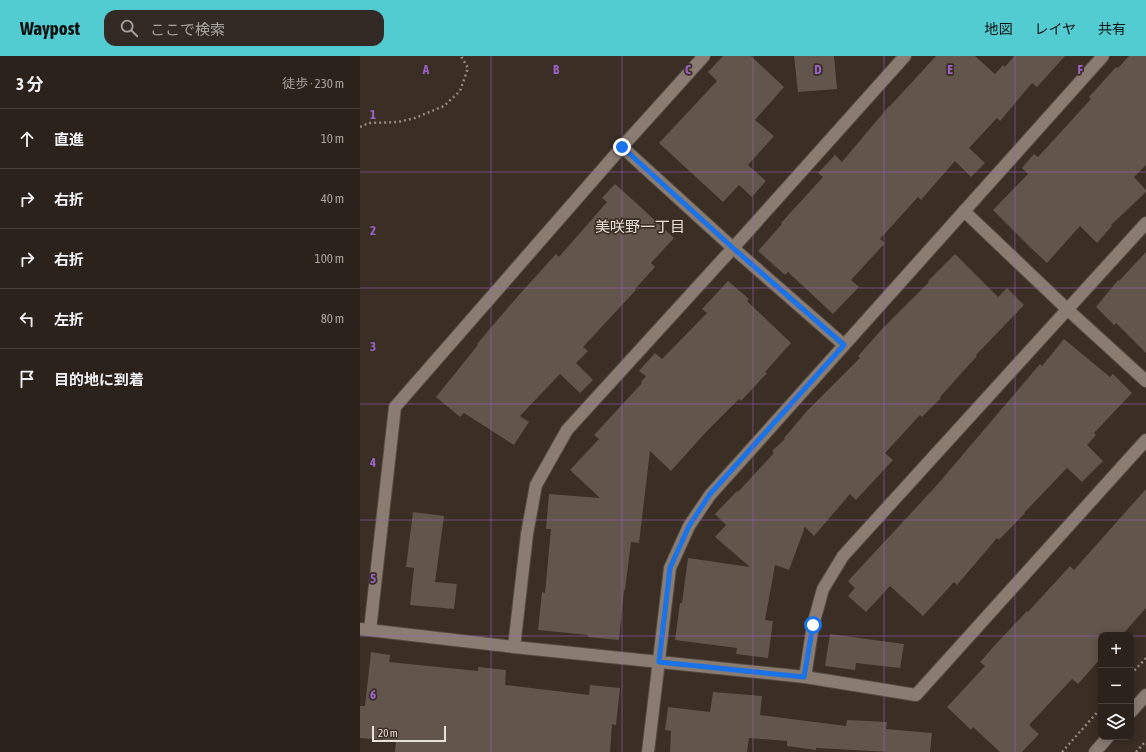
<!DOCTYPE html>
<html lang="ja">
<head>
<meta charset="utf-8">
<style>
	:root { --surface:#2c221c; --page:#342a25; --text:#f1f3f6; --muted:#a6a4a3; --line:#483f3b; --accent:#52ccd0 }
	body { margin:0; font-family:"Asap Condensed","Noto Sans JP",sans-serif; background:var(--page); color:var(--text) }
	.controls { position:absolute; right:12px; bottom:12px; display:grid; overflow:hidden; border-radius:8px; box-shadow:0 2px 10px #0003 }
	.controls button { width:36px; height:36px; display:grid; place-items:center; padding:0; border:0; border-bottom:1px solid var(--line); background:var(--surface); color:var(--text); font:20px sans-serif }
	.scale { position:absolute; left:12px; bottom:10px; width:74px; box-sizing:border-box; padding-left:4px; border:2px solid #e9e1db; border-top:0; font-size:11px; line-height:14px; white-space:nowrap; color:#e9e1db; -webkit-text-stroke:3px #3a2e25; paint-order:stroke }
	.stop { position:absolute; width:12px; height:12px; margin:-9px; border:3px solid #1a73e8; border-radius:50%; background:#fff }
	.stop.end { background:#1a73e8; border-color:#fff; box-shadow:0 1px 4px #0008 }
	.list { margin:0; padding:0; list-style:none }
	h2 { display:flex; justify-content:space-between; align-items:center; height:52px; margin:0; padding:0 16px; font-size:17px }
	h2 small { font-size:13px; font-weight:400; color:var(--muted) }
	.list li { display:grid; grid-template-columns:26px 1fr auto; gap:12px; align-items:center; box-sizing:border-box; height:60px; padding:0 16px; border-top:1px solid var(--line) }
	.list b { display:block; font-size:15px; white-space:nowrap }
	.list em { font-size:13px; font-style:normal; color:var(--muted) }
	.icon { flex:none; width:22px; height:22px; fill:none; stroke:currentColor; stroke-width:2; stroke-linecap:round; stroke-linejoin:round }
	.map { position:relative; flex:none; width:786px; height:696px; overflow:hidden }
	header { display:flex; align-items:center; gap:24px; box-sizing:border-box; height:56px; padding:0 20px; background:var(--accent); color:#111 }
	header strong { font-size:19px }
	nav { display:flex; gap:22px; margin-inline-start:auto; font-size:14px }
	.search { width:280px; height:36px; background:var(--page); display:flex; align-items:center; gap:10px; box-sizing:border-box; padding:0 14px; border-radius:12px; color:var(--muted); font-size:15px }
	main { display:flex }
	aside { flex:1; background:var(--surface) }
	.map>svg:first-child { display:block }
	.building { fill:#62554b }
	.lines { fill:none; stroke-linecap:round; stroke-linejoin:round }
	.street-casing { stroke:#554b43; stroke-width:14 }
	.secondary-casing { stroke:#554b43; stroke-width:14 }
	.path { stroke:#928880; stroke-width:2.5; stroke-dasharray:2 3; stroke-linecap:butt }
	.street { stroke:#8a7c71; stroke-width:12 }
	.secondary { stroke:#8a7c71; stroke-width:12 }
	.route { stroke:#1a73e8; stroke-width:5 }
	.grid { fill:none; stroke:#9c62c7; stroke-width:1; stroke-opacity:0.55 }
	.labels { text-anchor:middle; stroke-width:3.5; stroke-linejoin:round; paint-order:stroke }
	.neighbourhood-label { font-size:15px; fill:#e9e1db; stroke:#3a2e25 }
	.grid-label { font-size:13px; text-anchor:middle; font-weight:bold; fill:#9c62c7; stroke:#3a2e25; stroke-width:3.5; stroke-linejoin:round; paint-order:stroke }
</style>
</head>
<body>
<header>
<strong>Waypost</strong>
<div class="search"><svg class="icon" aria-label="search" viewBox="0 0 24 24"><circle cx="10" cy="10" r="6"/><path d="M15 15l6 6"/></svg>ここで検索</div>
<nav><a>地図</a><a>レイヤ</a><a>共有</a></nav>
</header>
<main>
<aside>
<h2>3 分<small>徒歩 · 230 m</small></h2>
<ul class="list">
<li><svg class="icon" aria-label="ahead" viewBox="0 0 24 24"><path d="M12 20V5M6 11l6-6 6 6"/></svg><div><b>直進</b></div><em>10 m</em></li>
<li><svg class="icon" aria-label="right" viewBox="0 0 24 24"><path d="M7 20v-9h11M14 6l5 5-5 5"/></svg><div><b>右折</b></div><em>40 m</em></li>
<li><svg class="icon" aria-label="right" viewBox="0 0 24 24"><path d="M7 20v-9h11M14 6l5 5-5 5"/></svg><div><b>右折</b></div><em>100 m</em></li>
<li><svg class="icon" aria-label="left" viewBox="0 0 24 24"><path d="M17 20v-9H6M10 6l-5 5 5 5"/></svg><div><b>左折</b></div><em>80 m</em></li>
<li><svg class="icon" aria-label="arrive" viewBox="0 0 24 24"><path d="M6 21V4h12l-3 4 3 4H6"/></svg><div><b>目的地に到着</b></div></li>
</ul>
</aside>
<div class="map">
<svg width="786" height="696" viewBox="0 0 786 696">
	<rect width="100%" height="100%" fill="#3a2e25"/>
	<!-- building -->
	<g class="building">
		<path d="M 363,0 L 391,0 L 424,31 L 395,64 L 414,80 L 388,109 L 406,125 L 392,141 L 379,129 L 363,146 L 299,87 L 357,25 L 348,16 Z"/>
		<path d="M 434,0 L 474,0 L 477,33 L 438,36 Z"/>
		<path d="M 576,0 L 615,0 L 635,18 L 643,9 L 645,11 L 654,0 L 705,0 L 677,31 L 672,27 L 640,65 L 637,62 L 609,92 L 625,107 L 611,121 L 595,105 L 561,144 L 558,141 L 520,183 L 525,187 L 491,224 L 499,231 L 473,258 L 428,216 L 425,219 L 398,195 L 422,168 L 421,167 L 463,121 L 458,117 L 475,99 L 482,106 L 529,50 L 530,50 Z"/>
		<path d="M 769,0 L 786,0 L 786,109 L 774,121 L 786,134 L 786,136 L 751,169 L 752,170 L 737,187 L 720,170 L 687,207 L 670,191 L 633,154 L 668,118 L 662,112 L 674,98 L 678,101 L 731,43 L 729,41 L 756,11 L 758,12 Z"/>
		<path d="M 255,128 L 274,145 L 314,182 L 291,207 L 295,211 L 275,233 L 276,234 L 223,291 L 228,295 L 216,307 L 233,324 L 220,337 L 200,318 L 160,360 L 169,366 L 154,389 L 104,357 L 100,361 L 76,341 L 118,289 L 117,288 L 158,240 L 196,198 L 199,201 L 247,146 L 242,142 Z"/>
		<path d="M 786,196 L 786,297 L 756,267 L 754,269 L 736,251 L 758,224 L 759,225 Z"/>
		<path d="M 595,198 L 638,241 L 647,232 L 664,249 L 616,299 L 617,300 L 580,341 L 581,342 L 562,361 L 560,359 L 525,397 L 533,404 L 496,444 L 490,438 L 454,480 L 445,471 L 429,514 L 415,509 L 405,564 L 413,565 L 408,602 L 376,598 L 377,592 L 315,584 L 320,547 L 322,547 L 328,502 L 390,511 L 355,481 L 366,469 L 355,458 L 377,435 L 378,436 L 414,397 L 412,395 L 425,383 L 424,382 L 447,355 L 500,302 L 498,300 L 523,272 L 569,226 L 568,225 Z"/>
		<path d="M 368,225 L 389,243 L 387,245 L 431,287 L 405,316 L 407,317 L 381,345 L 379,343 L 346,376 L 311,415 L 290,395 L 279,487 L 271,486 L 265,534 L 264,534 L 259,584 L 228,581 L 228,579 L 178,574 L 182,536 L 185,537 L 191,473 L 186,473 L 189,438 L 240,442 L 210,414 L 239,383 L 234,379 L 282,327 L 281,326 L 286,320 L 279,315 L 295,297 L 302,303 L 347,257 L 342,253 Z"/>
		<path d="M 704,283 L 750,321 L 753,318 L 772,337 L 734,377 L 736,379 L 727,389 L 743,405 L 722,426 L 707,412 L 664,457 L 665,457 L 639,484 L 637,482 L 597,529 L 594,526 L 563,560 L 530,530 L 506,556 L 488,540 L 495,532 L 488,525 L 577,429 L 680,308 L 682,310 Z"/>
		<path d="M 786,433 L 786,552 L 762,579 L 741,579 L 741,602 L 718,628 L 712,623 L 669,669 L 679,678 L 662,696 L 640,696 L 613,671 L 611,674 L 587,651 L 625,610 L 620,606 L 635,589 L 667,555 L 668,556 L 710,510 L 714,514 Z"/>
		<path d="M 53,456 L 84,460 L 75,526 L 97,528 L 94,553 L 50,549 L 54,512 L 46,511 Z"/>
		<path d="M 470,578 L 544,588 L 540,612 L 496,607 L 495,614 L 465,610 Z"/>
		<path d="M 11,596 L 30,599 L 29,606 L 118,615 L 118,611 L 146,614 L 145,629 L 229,639 L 230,629 L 260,632 L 256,669 L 252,668 L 250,696 L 35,696 L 36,685 L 0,682 L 0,650 L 5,650 Z"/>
		<path d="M 353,636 L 402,640 L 400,659 L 486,670 L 487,664 L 527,666 L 526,673 L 572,677 L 570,696 L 530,696 L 456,692 L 456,694 L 427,690 L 427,685 L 389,682 L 387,696 L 310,696 L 311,675 L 305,674 L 308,651 L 350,656 Z"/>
	</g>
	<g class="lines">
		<defs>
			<g id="street">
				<path d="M 262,91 L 373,192 L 484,289"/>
				<path d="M 604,155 L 707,253 L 786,325"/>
				<path d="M 0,573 L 154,591 L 445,621 L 556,639 L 786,384"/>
				<path d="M 10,574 L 35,351 L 262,91 L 344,0"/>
				<path d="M 154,591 L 167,478 L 176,429 L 207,374 L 373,192 L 545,0"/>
				<path d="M 445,621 L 453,569 L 463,533 L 483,500 L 786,167"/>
				<path d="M 288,696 L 310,512 L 329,470 L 350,439 L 743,0"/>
			</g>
			<g id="secondary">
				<path d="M 771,656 L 786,639"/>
				<path d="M 735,696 L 748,681"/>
			</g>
		</defs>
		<!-- street casing -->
		<use href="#street" class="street-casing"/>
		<!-- secondary casing -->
		<use href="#secondary" class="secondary-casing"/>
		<!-- path -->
		<g class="path">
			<path d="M 0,71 L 9,67 L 38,66 L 55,62 L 84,50 L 100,35 L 108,12 L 101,0"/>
			<path d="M 771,618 L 786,602"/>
			<path d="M 702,696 L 741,652"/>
			<path d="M 776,696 L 786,685"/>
		</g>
		<!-- street -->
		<use href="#street" class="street"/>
		<!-- secondary -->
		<use href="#secondary" class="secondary"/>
	</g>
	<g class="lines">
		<!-- route -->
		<path class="route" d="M 262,91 L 373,192 L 484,289 L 350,438 L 329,470 L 310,512 L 299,606 L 444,621 L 453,569"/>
	</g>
	<!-- grid -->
	<path class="grid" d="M 131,0 L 131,696M 262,0 L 262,696M 393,0 L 393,696M 524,0 L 524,696M 655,0 L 655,696M 0,116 L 786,116M 0,232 L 786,232M 0,348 L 786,348M 0,464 L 786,464M 0,580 L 741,580M 771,580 L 786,580"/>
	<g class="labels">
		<!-- neighbourhood labels -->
		<g class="neighbourhood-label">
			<text x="280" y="176">美咲野一丁目</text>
		</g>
	</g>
	<g class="grid-label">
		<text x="66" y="18">A</text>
		<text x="196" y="18">B</text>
		<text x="328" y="18">C</text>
		<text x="458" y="18">D</text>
		<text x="590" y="18">E</text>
		<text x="720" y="18">F</text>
		<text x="13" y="63">1</text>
		<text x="13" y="179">2</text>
		<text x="13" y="295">3</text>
		<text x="13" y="411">4</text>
		<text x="13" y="527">5</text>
		<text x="13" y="643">6</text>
	</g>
</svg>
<div class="controls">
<button>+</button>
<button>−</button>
<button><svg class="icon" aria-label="layers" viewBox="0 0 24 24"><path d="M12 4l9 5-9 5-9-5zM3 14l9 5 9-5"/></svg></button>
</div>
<div class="scale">20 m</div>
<div class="stop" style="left:453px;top:569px"></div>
<div class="stop end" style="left:262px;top:91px"></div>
</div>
</main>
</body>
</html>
